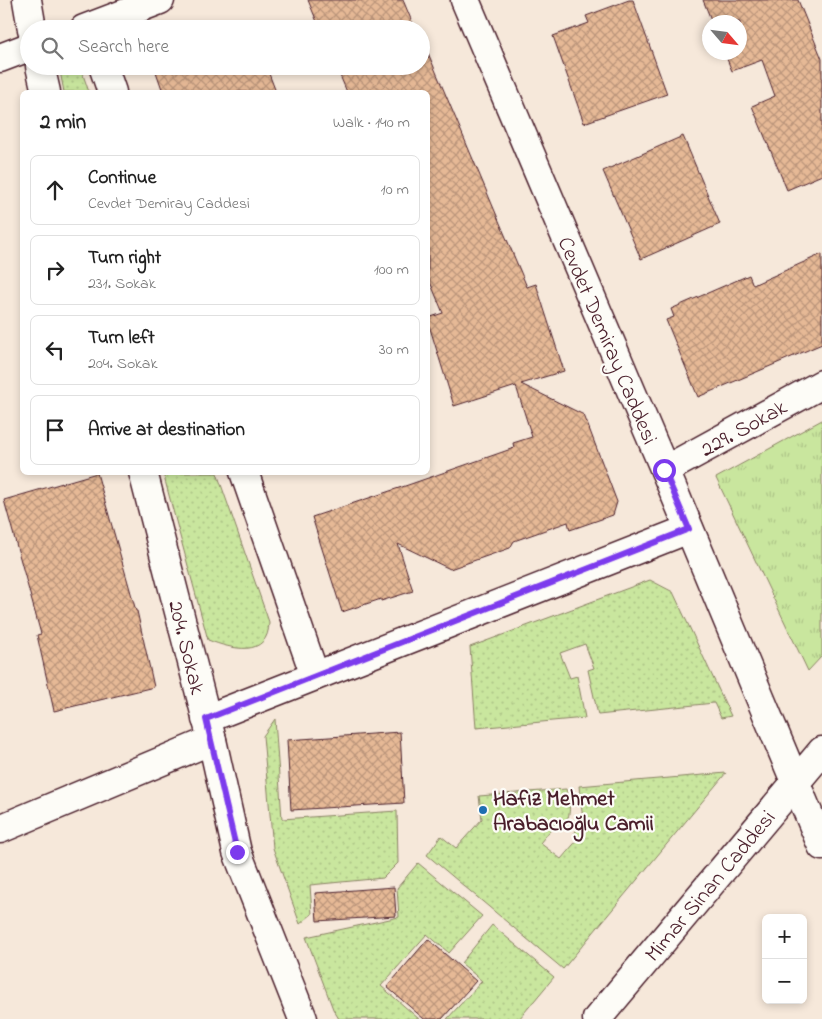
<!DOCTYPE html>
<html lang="en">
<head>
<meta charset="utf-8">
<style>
	:root { --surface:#fff; --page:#f6f6f6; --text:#222; --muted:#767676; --line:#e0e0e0 }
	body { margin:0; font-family:"Indie Flower",sans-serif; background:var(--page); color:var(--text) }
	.controls { position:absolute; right:15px; bottom:15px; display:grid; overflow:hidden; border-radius:8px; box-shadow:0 2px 8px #0003 }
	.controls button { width:45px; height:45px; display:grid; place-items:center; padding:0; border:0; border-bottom:1px solid var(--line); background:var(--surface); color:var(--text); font:25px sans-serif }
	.compass { position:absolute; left:702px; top:15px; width:45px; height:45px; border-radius:50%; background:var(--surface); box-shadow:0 2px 8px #0003; rotate:118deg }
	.stop { position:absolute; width:15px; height:15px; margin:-11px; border:4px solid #7c3aed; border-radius:50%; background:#fff }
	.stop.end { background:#7c3aed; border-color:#fff; box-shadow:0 1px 5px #0008 }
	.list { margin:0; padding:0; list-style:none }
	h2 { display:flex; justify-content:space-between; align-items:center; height:65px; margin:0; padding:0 20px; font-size:21px }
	h2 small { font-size:16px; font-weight:400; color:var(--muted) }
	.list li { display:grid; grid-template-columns:32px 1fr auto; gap:15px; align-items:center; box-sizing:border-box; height:70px; margin:0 10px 10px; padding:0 10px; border:1px solid var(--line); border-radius:8px }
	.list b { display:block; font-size:19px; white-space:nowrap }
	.list p { margin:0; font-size:16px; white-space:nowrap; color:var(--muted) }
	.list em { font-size:16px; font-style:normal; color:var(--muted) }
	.icon { flex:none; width:28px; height:28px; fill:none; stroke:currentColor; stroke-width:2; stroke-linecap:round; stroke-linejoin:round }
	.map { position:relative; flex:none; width:822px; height:1019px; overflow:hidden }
	.search { position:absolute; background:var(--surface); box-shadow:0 2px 8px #0003; left:20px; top:20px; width:410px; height:55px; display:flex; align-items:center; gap:12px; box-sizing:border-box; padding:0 18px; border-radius:28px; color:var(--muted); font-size:19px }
	.panel { position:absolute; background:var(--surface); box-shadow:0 2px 8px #0003; left:20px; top:90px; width:410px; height:385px; border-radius:8px }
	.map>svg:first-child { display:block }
	.grass { fill:url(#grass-dots); stroke:#8a8264 }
	.park { fill:url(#park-tufts); stroke:#8a8264 }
	.building { fill:url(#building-cross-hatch); stroke:#4a1f2b }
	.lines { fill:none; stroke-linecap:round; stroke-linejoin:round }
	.minor-casing { stroke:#4a1f2b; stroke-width:31 }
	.secondary-casing { stroke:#4a1f2b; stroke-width:31 }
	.minor { stroke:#fdfcf7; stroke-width:28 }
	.secondary { stroke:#fdfcf7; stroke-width:28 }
	.route { stroke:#7c3aed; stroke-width:6 }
	.poi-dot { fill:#1f6fb2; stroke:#fdfcf7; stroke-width:2 }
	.labels { text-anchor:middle; stroke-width:4.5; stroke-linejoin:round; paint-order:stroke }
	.street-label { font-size:22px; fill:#4a1f2b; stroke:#fdfcf7 }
	.poi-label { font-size:22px; font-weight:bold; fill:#4a1f2b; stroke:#fdfcf7; text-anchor:start }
</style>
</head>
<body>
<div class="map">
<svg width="822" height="1019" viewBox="0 0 822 1019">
	<defs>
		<pattern id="grass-dots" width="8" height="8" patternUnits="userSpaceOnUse" patternTransform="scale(1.25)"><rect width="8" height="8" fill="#c9e69e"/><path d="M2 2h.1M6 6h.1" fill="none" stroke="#aec588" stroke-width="1.8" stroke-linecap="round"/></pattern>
		<pattern id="park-tufts" width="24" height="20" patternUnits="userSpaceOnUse" patternTransform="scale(1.25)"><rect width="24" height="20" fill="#c9e69e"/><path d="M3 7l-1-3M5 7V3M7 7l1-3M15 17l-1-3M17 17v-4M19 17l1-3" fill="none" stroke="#aec588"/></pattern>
		<pattern id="building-cross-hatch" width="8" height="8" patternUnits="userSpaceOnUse" patternTransform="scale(1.25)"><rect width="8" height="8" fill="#e6b996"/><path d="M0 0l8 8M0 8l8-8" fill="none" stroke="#bc967b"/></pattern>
	</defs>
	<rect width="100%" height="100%" fill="#f6e8da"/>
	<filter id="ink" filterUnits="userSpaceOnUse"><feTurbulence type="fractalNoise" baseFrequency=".02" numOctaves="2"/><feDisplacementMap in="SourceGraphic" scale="10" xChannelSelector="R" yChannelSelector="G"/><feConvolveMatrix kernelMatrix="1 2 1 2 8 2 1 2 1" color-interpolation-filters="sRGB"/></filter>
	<g filter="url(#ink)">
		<!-- grass -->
		<g class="grass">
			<path d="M 59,66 L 80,66 L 89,92 L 64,92 Z"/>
			<path d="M 163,473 L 217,473 L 269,622 C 269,659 231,649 208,640 Z"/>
			<path d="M 650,580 L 673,592 L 731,716 L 721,718 L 714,703 L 598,715 L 588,670 L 594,668 L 585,644 L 560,653 L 570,678 L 577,676 L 585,718 L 476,728 L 470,647 Z"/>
			<path d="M 275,719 L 282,819 L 397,811 L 398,863 L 383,878 L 310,885 L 312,914 L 300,924 L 273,848 L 263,736 Z"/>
			<path d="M 726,773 L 563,969 L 427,855 L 441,836 L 456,848 L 482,819 L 479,796 L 566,789 C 569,803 573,812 564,825 L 558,821 L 540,843 L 561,859 L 579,838 L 574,834 L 583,820 L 579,786 Z"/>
			<path d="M 418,863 L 482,916 L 449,953 L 427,934 L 381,986 L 419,1019 L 339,1019 L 333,1009 L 306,937 L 399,917 L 397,888 Z"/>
			<path d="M 492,925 L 554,977 L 519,1019 L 447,1019 L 482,981 L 461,963 Z"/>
		</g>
		<!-- park -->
		<path class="park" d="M 822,420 L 822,656 L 808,671 L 716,478 Z"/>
		<!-- building -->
		<g class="building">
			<path d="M 308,0 L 403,0 L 415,29 L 320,29 Z"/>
			<path d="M 629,0 L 633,0 L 667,94 L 584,123 L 553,36 L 589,23 L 586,16 Z"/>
			<path d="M 703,0 L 798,0 L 822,59 L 822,175 L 787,190 L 752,106 L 775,96 L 762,60 L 732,71 L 724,52 L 740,52 L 740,22 L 712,22 Z"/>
			<path d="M 421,43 L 428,58 L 428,53 L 527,287 L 536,284 L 564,371 L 521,384 L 584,415 L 617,502 L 613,515 L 570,530 L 568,522 L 514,541 L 510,548 L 450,569 L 398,544 L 413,591 L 381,601 L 381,599 L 342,612 L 312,517 L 408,485 L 514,448 L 513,443 L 532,437 L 516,386 L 454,406 L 428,322 L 428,318 L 443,313 L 428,277 L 428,92 L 347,92 L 336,66 L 421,66 Z"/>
			<path d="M 154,66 L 266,66 L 276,92 L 163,92 Z"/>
			<path d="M 683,136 L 720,224 L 641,259 L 603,171 Z"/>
			<path d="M 822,254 L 822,344 L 698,397 L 666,320 L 674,317 L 671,309 L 749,275 L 753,285 Z"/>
			<path d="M 97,473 L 136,611 L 137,611 L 154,687 L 54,711 L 37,635 L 41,634 L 4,500 Z"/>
			<path d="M 400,732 L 404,803 L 291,810 L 287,740 Z"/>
			<path d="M 394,887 L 396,916 L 317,921 L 315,893 Z"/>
			<path d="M 428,939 L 476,981 L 442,1019 L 424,1019 L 387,987 Z"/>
		</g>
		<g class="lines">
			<defs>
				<g id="minor">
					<path d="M 27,0 L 32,29"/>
					<path d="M 465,0 L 669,480 L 822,846"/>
					<path d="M 84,29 L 160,0"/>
					<path d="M 0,58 L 29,47"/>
					<path d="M 40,66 L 46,92"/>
					<path d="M 103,66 L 112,92"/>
					<path d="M 665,470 L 822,384"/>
					<path d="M 143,472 L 212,740 L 237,852 L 303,1019"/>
					<path d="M 244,472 L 315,676"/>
					<path d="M 206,719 L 689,529"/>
					<path d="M 0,829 L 212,740"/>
				</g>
				<path id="secondary" d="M 597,1019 L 822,751"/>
			</defs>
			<!-- minor casing -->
			<use href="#minor" class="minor-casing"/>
			<!-- secondary casing -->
			<use href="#secondary" class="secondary-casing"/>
			<!-- minor -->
			<use href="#minor" class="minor"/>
			<!-- secondary -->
			<use href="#secondary" class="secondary"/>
		</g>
	</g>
	<g class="lines" filter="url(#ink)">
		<!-- route -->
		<path class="route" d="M 237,852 L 206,719 L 689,529 L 664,470"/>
	</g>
	<!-- markers -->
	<circle class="poi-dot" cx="483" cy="810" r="5"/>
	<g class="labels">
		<!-- street labels -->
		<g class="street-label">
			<text transform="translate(609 340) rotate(67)" y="8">Cevdet Demiray Caddesi</text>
			<text transform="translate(743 427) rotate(-29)" y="8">229. Sokak</text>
			<text transform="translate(188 647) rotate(76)" y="8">204. Sokak</text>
			<text transform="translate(709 885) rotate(-50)" y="8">Mimar Sinan Caddesi</text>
		</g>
		<!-- poi labels -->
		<g class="poi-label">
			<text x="493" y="805">Hafız Mehmet<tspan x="493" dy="25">Arabacıoğlu Camii</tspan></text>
		</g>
	</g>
</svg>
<div class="controls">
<button>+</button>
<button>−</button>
</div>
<svg class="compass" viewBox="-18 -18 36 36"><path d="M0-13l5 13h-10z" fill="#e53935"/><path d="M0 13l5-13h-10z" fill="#767676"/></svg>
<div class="stop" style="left:664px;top:470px"></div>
<div class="stop end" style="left:237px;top:852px"></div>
<div class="search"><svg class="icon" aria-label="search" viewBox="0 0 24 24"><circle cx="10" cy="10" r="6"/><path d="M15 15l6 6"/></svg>Search here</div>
<section class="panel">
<h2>2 min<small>Walk · 140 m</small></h2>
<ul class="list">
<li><svg class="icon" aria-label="ahead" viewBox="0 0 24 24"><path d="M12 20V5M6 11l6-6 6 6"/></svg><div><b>Continue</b><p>Cevdet Demiray Caddesi</p></div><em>10 m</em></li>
<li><svg class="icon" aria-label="right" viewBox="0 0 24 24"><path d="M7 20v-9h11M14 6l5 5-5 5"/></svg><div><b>Turn right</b><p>231. Sokak</p></div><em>100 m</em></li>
<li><svg class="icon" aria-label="left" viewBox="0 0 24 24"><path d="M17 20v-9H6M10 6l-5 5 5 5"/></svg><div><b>Turn left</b><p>204. Sokak</p></div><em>30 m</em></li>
<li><svg class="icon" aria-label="arrive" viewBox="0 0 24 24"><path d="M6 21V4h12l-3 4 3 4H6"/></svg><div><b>Arrive at destination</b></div></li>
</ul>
</section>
</div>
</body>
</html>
